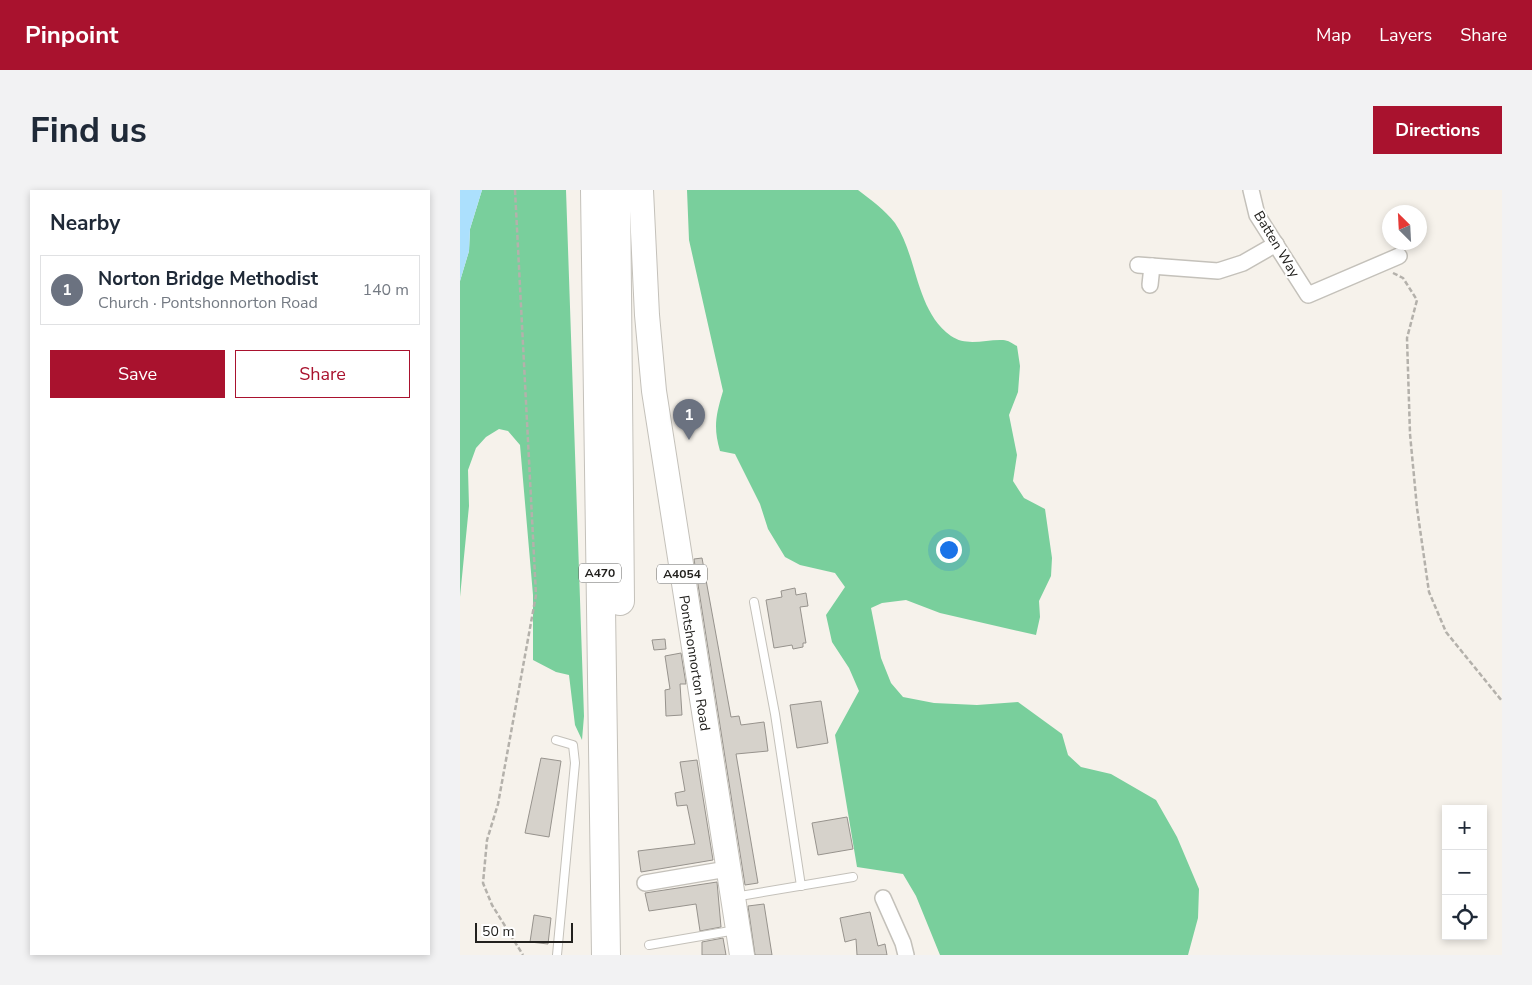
<!DOCTYPE html>
<html lang="en">
<head>
<meta charset="utf-8">
<style>
	:root { --surface:#fff; --page:#f2f2f3; --text:#1f2937; --muted:#747a83; --line:#e0e1e3; --accent:#a9122e }
	body { margin:0; font-family:"Nunito Sans",sans-serif; background:var(--page); color:var(--text) }
	.controls { position:absolute; right:15px; bottom:15px; display:grid; overflow:hidden; border-radius:0px; box-shadow:0 2px 8px #0003 }
	.controls button { width:45px; height:45px; display:grid; place-items:center; padding:0; border:0; border-bottom:1px solid var(--line); background:var(--surface); color:var(--text); font:25px sans-serif }
	.compass { position:absolute; left:922px; top:15px; width:45px; height:45px; border-radius:50%; background:var(--surface); box-shadow:0 2px 8px #0003; rotate:336deg }
	.scale { position:absolute; left:15px; bottom:12px; width:98px; box-sizing:border-box; padding-left:5px; border:2px solid #22211e; border-top:0; font-size:14px; line-height:18px; white-space:nowrap; color:#22211e; -webkit-text-stroke:4px #fff; paint-order:stroke }
	.you { position:absolute; left:488px; top:359px; width:18px; height:18px; margin:-12px; border:4px solid #fff; border-radius:50%; background:#1a73e8; box-shadow:0 0 0 8px #1a73e833 }
	.badge { display:grid; place-items:center; width:32px; height:32px; border-radius:50%; background:var(--accent); color:#fff; font-size:16px; font-weight:700 }
	.pin { position:absolute; translate:-50% -41px; filter:drop-shadow(0 1px 2px #0008) }
	.pin::after { content:''; position:absolute; top:26px; width:18px; height:15px; background:inherit; clip-path:polygon(0 0,100% 0,50% 100%) }
	.list { margin:0; padding:0; list-style:none }
	h2 { display:flex; justify-content:space-between; align-items:center; height:65px; margin:0; padding:0 20px; font-size:21px }
	h2 small { font-size:16px; font-weight:400; color:var(--muted) }
	.list li { display:grid; grid-template-columns:32px 1fr auto; gap:15px; align-items:center; box-sizing:border-box; height:70px; margin:0 10px 10px; padding:0 10px; border:1px solid var(--line); border-radius:0px }
	.list b { display:block; font-size:19px; white-space:nowrap }
	.list p { margin:0; font-size:16px; white-space:nowrap; color:var(--muted) }
	.list em { font-size:16px; font-style:normal; color:var(--muted) }
	.actions { display:flex; gap:10px; padding:15px 20px }
	.actions a { flex:1; padding:11px 0; border:1px solid var(--accent); border-radius:0px; text-align:center; font-size:18px; color:var(--accent) }
	.actions .main { background:var(--accent); color:#fff }
	.icon { flex:none; width:28px; height:28px; fill:none; stroke:currentColor; stroke-width:2; stroke-linecap:round; stroke-linejoin:round }
	.map { position:relative; flex:none; width:1042px; height:765px; overflow:hidden; border-radius:0px }
	header { display:flex; align-items:center; gap:30px; box-sizing:border-box; height:70px; padding:0 25px; background:var(--accent); color:#fff }
	header strong { font-size:24px }
	nav { display:flex; gap:28px; margin-inline-start:auto; font-size:18px }
	.intro { display:flex; align-items:center; justify-content:space-between; box-sizing:border-box; height:120px; padding:0 30px }
	h1 { margin:0; font-size:35px }
	.button { padding:12px 22px; border-radius:0px; background:var(--accent); color:#fff; font-size:18px; font-weight:700 }
	main { display:flex; gap:30px; padding:0 30px }
	aside { flex:1; background:var(--surface); border-radius:0px; box-shadow:0 2px 8px #0003 }
	.map>svg:first-child { display:block }
	.forest { fill:#79cf9c }
	.water { fill:#ace0fd }
	.building { fill:#d6d2cb; stroke:#97938d }
	.lines { fill:none; stroke-linecap:round; stroke-linejoin:round }
	.lane-casing { stroke:#c4c1ba; stroke-width:10 }
	.street-casing { stroke:#c4c1ba; stroke-width:18 }
	.primary-casing { stroke:#c4c1ba; stroke-width:26 }
	.highway-casing { stroke:#c4c1ba; stroke-width:30 }
	.path { stroke:#b4b1ab; stroke-width:2.5; stroke-dasharray:5 2.5; stroke-linecap:butt }
	.lane { stroke:#fff; stroke-width:8 }
	.street { stroke:#fff; stroke-width:15 }
	.primary { stroke:#fff; stroke-width:24 }
	.highway { stroke:#fff; stroke-width:28 }
	.labels { text-anchor:middle; stroke-width:4; stroke-linejoin:round; paint-order:stroke }
	.shield { fill:#fff; stroke:#646462; stroke-width:1 }
	.shield-label { font-size:12px; font-weight:bold; fill:#22211e }
	.street-label { font-size:14px; fill:#22211e; stroke:#fff }
</style>
</head>
<body>
<header>
<strong>Pinpoint</strong>
<nav><a>Map</a><a>Layers</a><a>Share</a></nav>
</header>
<div class="intro"><h1>Find us</h1><a class="button">Directions</a></div>
<main>
<aside>
<h2>Nearby<small></small></h2>
<ul class="list">
<li><span class="badge" style="background:#6b7280">1</span><div><b>Norton Bridge Methodist</b><p>Church · Pontshonnorton Road</p></div><em>140 m</em></li>
</ul>
<div class="actions"><a class="main">Save</a><a>Share</a></div>
</aside>
<div class="map">
<svg width="1042" height="765" viewBox="0 0 1042 765">
	<rect width="100%" height="100%" fill="#f6f2eb"/>
	<!-- forest -->
	<g class="forest">
		<path d="M 22,0 L 106,0 L 124,526 L 122,550 L 115,535 L 109,485 L 96,482 L 73,470 L 73,405 L 60,255 L 48,241 L 39,239 L 26,247 L 16,258 L 8,280 L 9,316 L 0,407 L 0,91 L 9,61 L 10,39 Z"/>
		<path d="M 227,0 L 398,0 C 410,9 425,20 435,33 C 458,67 455,120 491,146 C 507,157 526,149 543,150 C 548,150 553,154 557,156 L 560,176 L 558,202 L 549,225 L 557,265 L 553,291 L 564,308 L 585,319 L 592,368 L 591,386 L 579,411 L 580,427 L 576,445 L 480,423 L 446,410 L 422,413 L 411,418 L 421,468 L 431,493 L 443,507 L 474,513 L 517,515 L 558,512 L 602,544 L 608,565 L 621,577 L 651,584 L 696,610 L 717,647 L 739,699 L 738,728 L 728,765 L 480,765 L 456,706 L 443,684 L 397,677 L 375,545 L 399,501 L 389,478 L 372,452 L 366,425 L 385,397 L 375,383 L 340,375 L 325,367 L 308,339 L 300,314 L 275,264 L 260,261 C 253,237 256,225 263,201 L 229,50 Z"/>
	</g>
	<!-- water -->
	<path class="water" d="M 0,0 L 22,0 L 10,39 L 9,61 L 0,91 Z"/>
	<!-- building -->
	<g class="building">
		<path d="M 242,368 L 271,527 L 279,526 L 281,535 L 304,532 L 306,546 L 308,561 L 276,564 L 298,693 L 285,695 L 234,369 Z"/>
		<path d="M 335,398 L 336,405 L 346,403 L 348,416 L 340,417 L 346,453 L 343,453 L 343,457 L 333,459 L 332,455 L 314,458 L 306,410 L 322,407 L 321,401 Z"/>
		<path d="M 205,449 L 206,459 L 194,460 L 192,450 Z"/>
		<path d="M 221,463 L 226,494 L 220,494 L 222,525 L 206,526 L 205,500 L 210,499 L 205,466 Z"/>
		<path d="M 361,511 L 368,553 L 337,558 L 330,515 Z"/>
		<path d="M 81,568 L 101,571 L 89,647 L 65,643 Z"/>
		<path d="M 237,570 L 253,670 L 181,682 L 178,661 L 235,654 L 227,615 L 217,616 L 215,603 L 225,601 L 220,572 Z"/>
		<path d="M 387,627 L 393,659 L 358,665 L 352,633 Z"/>
		<path d="M 257,692 L 261,737 L 240,741 L 236,714 L 189,721 L 185,703 Z"/>
		<path d="M 304,714 L 312,765 L 295,765 L 288,716 Z"/>
		<path d="M 410,722 L 418,756 L 425,754 L 427,765 L 397,765 L 396,749 L 385,752 L 380,728 Z"/>
		<path d="M 74,725 L 91,728 L 88,754 L 70,752 Z"/>
		<path d="M 263,748 L 266,765 L 242,765 L 242,752 Z"/>
	</g>
	<g class="lines">
		<defs>
			<g id="lane">
				<path d="M 294,412 L 315,524 L 341,696"/>
				<path d="M 96,550 L 113,555 L 115,573 L 97,765"/>
				<path d="M 274,707 L 393,687"/>
				<path d="M 189,755 L 276,740"/>
			</g>
			<g id="street">
				<path d="M 791,0 L 797,25 L 848,105 L 939,66"/>
				<path d="M 678,75 L 758,81 L 783,73 L 816,54"/>
				<path d="M 690,95 L 692,76"/>
				<path d="M 185,693 L 267,679"/>
				<path d="M 423,708 L 443,753 L 446,765"/>
			</g>
			<path id="primary" d="M 181,0 L 187,125 L 194,201 L 282,765"/>
			<g id="highway">
				<path d="M 135,0 L 146,765"/>
				<path d="M 156,0 L 160,411"/>
			</g>
		</defs>
		<!-- lane casing -->
		<use href="#lane" class="lane-casing"/>
		<!-- street casing -->
		<use href="#street" class="street-casing"/>
		<!-- primary casing -->
		<use href="#primary" class="primary-casing"/>
		<!-- highway casing -->
		<use href="#highway" class="highway-casing"/>
		<!-- path -->
		<g class="path">
			<path d="M 55,0 L 76,405 L 38,614 L 27,650 L 23,693 L 32,715 L 63,765"/>
			<path d="M 933,83 L 943,88 L 957,110 L 947,148 L 950,244 L 957,318 L 969,402 L 986,442 L 1042,511"/>
		</g>
		<!-- lane -->
		<use href="#lane" class="lane"/>
		<!-- street -->
		<use href="#street" class="street"/>
		<!-- primary -->
		<use href="#primary" class="primary"/>
		<!-- highway -->
		<use href="#highway" class="highway"/>
	</g>
	<g class="labels">
		<!-- shield labels -->
		<g class="shield">
			<rect x="119" y="373.5" width="42" height="19" rx="4"/>
			<rect x="197" y="374.5" width="50" height="19" rx="4"/>
		</g>
		<g class="shield-label">
			<text x="140" y="387">A470</text>
			<text x="222" y="388">A4054</text>
		</g>
		<!-- street labels -->
		<g class="street-label">
			<text transform="translate(817 54) rotate(59)" y="5">Batten Way</text>
			<text transform="translate(235 473) rotate(81)" y="5">Pontshonnorton Road</text>
		</g>
	</g>
</svg>
<div class="controls">
<button>+</button>
<button>−</button>
<button><svg class="icon" aria-label="locate" viewBox="0 0 24 24"><circle cx="12" cy="12" r="6"/><path d="M12 2v4M12 18v4M2 12h4M18 12h4"/></svg></button>
</div>
<svg class="compass" viewBox="-18 -18 36 36"><path d="M0-13l5 13h-10z" fill="#e53935"/><path d="M0 13l5-13h-10z" fill="#747a83"/></svg>
<div class="scale">50 m</div>
<div class="you"></div>
<div class="pin badge" style="left:229px;top:250px;background:#6b7280">1</div>
</div>
</main>
</body>
</html>
